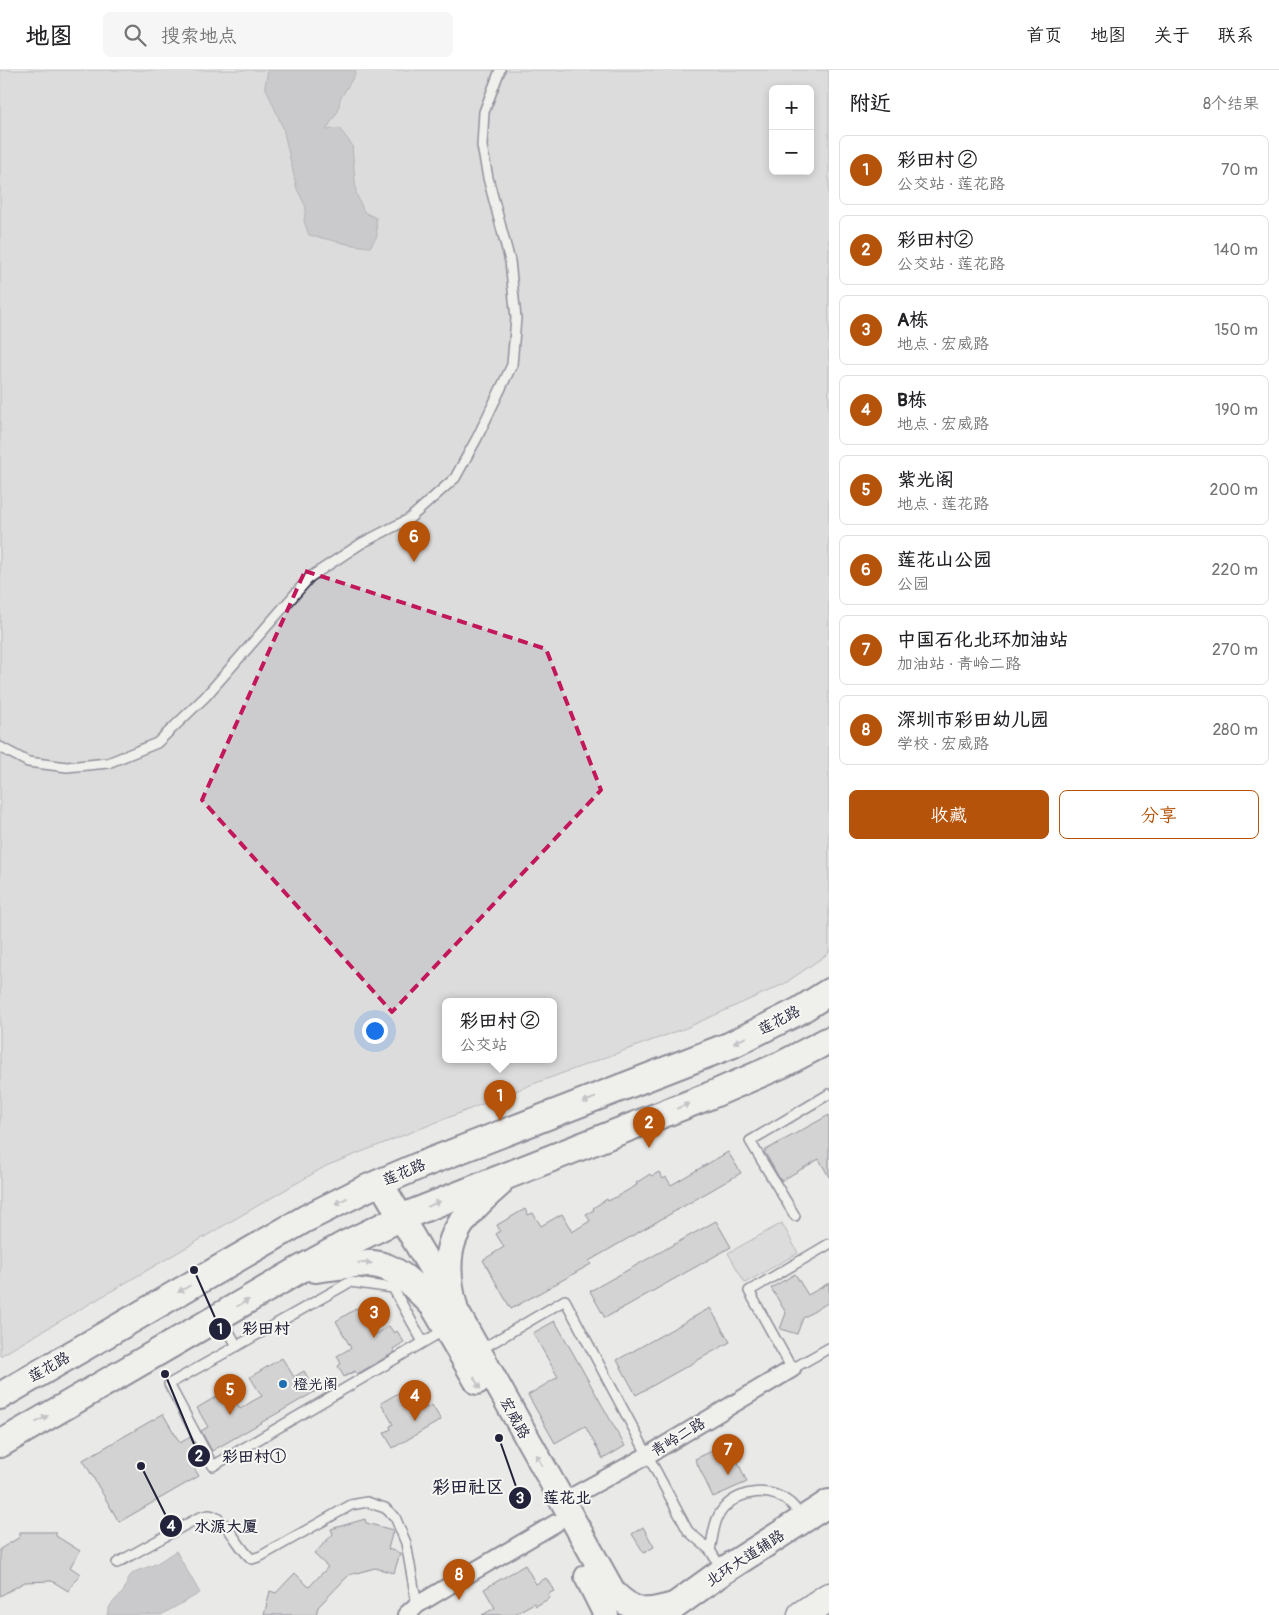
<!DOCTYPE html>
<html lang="zh">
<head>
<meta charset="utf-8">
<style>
	:root { --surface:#fff; --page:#f6f6f6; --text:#202124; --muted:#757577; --line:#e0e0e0; --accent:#b45309 }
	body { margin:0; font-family:Pangolin,"LXGW WenKai TC",sans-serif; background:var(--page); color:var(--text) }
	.controls { position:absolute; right:15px; top:15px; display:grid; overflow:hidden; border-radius:8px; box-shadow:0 2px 8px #0003 }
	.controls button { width:45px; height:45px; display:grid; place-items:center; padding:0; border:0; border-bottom:1px solid var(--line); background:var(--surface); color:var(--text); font:25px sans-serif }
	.you { position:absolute; left:374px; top:960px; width:18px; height:18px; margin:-12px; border:4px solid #fff; border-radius:50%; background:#1a73e8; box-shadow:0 0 0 8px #1a73e833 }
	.badge { display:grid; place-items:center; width:32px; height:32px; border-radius:50%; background:var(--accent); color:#fff; font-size:16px; font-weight:700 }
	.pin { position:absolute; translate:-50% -41px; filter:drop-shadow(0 1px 2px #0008) }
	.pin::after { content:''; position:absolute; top:26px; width:18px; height:15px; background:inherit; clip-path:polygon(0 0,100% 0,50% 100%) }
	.popup { position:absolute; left:442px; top:928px; width:115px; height:65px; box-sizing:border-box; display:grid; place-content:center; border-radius:8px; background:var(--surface); filter:drop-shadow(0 1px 4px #0005); font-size:16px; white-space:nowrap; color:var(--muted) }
	.popup b { font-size:19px; color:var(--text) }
	.popup::after { content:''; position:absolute; left:50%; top:100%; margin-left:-10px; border:10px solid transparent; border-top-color:var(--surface) }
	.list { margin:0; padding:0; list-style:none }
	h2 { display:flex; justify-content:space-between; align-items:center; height:65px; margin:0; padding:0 20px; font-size:21px }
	h2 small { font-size:16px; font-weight:400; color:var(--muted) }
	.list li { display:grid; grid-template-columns:32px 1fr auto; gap:15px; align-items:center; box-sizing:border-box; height:70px; margin:0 10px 10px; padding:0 10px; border:1px solid var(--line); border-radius:8px }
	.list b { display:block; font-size:19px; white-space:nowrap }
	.list p { margin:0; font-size:16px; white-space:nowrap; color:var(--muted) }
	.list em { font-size:16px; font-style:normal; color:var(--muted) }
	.actions { display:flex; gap:10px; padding:15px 20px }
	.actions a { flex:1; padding:11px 0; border:1px solid var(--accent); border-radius:8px; text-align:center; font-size:18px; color:var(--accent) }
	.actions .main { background:var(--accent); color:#fff }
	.icon { flex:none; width:28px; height:28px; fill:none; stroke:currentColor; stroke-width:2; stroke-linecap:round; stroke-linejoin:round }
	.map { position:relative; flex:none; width:829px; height:1545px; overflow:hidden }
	header { display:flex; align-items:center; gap:30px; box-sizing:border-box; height:70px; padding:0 25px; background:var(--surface); border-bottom:1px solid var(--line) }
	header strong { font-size:24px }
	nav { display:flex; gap:28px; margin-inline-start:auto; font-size:18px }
	.search { width:350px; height:45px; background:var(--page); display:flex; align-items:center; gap:12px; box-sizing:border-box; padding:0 18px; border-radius:8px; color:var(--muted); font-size:19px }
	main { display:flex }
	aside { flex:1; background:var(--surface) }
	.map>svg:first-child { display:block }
	.green { fill:#ccccce; stroke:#777784; fill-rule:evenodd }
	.water { fill:#a5a5ac; stroke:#71717f }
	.building { fill:#b8b8bc; stroke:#22223b }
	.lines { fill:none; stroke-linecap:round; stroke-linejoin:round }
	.lane-casing { stroke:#22223b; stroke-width:12 }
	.street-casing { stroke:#22223b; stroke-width:20 }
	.secondary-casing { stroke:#22223b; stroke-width:28 }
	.primary-casing { stroke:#22223b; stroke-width:30 }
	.highway-casing { stroke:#22223b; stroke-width:31 }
	.lane { stroke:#f6f6f2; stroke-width:9 }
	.street { stroke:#f6f6f2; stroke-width:16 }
	.secondary { stroke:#f6f6f2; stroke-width:24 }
	.primary { stroke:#f6f6f2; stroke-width:26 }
	.highway { stroke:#f6f6f2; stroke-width:28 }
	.oneway { fill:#9797a0 }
	.marked { fill:none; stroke:#c2185b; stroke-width:4; stroke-dasharray:10 6; stroke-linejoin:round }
	.poi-dot { fill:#1f6fb2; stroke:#f6f6f2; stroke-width:2 }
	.labels { text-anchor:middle; stroke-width:4; stroke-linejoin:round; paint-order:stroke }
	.street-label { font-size:15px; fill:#22223b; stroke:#f6f6f2 }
	.poi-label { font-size:15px; fill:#22223b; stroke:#f6f6f2; text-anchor:start }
	.quarter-label { font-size:18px; font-weight:bold; fill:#22223b; stroke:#f6f6f2 }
	.leader { fill:none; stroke:#22223b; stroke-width:2 }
	.callout-dot { fill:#22223b; stroke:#f6f6f2; stroke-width:2 }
	.mark-label { font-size:15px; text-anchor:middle; font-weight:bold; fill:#fff }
	.callout-label { font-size:16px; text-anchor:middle; font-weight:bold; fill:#22223b; stroke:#f6f6f2; stroke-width:4; stroke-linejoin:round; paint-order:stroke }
</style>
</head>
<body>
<header>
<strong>地图</strong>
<div class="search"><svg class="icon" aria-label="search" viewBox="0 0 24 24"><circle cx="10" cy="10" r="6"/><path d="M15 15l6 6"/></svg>搜索地点</div>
<nav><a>首页</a><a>地图</a><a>关于</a><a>联系</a></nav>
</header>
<main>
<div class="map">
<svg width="829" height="1545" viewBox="0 0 829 1545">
	<rect width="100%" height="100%" fill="#e9e9e7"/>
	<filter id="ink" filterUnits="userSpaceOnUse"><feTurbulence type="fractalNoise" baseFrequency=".02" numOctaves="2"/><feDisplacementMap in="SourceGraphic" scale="10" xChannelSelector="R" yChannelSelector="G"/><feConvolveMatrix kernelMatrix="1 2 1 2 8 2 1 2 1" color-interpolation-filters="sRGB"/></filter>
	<g filter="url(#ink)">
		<!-- green -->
		<g class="green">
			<path d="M 0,0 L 829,0 L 829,883 L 784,914 L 686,958 L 533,1014 L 326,1096 L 0,1286 ZM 773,19 L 810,19 L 810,101 L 773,101 ZM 446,932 L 554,932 L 554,990 L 446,990 Z"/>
			<path d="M 782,1153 L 798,1183 L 745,1213 L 728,1183 Z"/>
		</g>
		<!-- water -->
		<g class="water">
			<path d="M 268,0 L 356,0 L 354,6 L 340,29 L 338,41 L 326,60 L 339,58 L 352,75 L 356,123 L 364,142 L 376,148 L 377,166 L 370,177 L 352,175 L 309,165 L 304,151 L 306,137 L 297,119 L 283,58 L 265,16 Z"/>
			<path d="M 176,1481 L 200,1523 L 161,1545 L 107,1545 C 109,1533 115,1531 122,1523 C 126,1519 126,1510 131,1505 C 136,1500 142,1499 148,1497 C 158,1494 167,1486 176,1481 Z"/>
		</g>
		<!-- building -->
		<g class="building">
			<path d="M 829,1045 L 829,1107 L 819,1089 L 781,1111 L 764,1081 Z"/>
			<path d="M 728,1082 L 741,1103 L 589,1191 L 591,1194 L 511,1239 L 483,1190 L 504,1177 L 496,1164 L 500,1161 L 497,1155 L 525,1139 L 528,1145 L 533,1143 L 541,1156 L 562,1144 L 572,1162 L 590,1151 L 586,1144 L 594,1140 L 593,1138 L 607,1129 L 608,1131 L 616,1127 L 637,1115 L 636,1113 L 650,1104 L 652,1106 L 659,1102 L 663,1109 L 666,1107 L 671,1115 Z"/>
			<path d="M 716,1151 L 731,1177 L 605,1248 L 590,1221 Z"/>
			<path d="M 795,1204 L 808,1225 L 829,1213 L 829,1232 L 803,1248 L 797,1264 L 780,1259 L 786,1243 L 771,1218 Z"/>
			<path d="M 359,1237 L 375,1265 L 389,1256 L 394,1263 L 397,1261 L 404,1272 L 393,1279 L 395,1282 L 357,1304 L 355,1301 L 344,1307 L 338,1296 L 341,1294 L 337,1286 L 351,1278 L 336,1251 Z"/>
			<path d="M 710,1238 L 730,1272 L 636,1325 L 617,1290 Z"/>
			<path d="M 555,1251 L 625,1376 L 603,1389 L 585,1356 L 555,1373 L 528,1325 L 558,1307 L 533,1263 Z"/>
			<path d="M 282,1288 L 294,1307 L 304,1301 L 316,1321 L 212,1381 L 201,1361 L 208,1357 L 197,1338 L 229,1319 L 240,1339 L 251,1332 L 262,1326 L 250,1307 Z"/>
			<path d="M 407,1318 L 419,1339 L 423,1337 L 424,1339 L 432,1335 L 441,1350 L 393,1378 L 384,1363 L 391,1359 L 390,1356 L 393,1354 L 381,1333 Z"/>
			<path d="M 163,1344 L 180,1373 L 190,1367 L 201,1387 L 191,1393 L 199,1406 L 119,1452 L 83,1390 Z"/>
			<path d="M 729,1373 L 747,1412 L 713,1427 L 695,1389 Z"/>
			<path d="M 365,1449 L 366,1453 L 393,1460 L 388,1479 L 400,1483 L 394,1503 L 375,1498 L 349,1505 L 318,1537 L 316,1545 L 264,1545 L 270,1521 L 276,1523 L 295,1503 L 309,1517 L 328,1497 L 314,1484 L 333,1464 L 331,1459 Z"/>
			<path d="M 643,1457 L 654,1477 L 644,1483 L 632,1464 Z"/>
			<path d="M 20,1462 L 56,1462 L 56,1466 L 80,1481 L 70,1497 L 80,1504 L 68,1521 L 52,1511 L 25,1512 L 0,1526 L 0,1479 L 20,1467 Z"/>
			<path d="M 525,1495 L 536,1514 L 546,1508 L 554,1521 L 548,1524 L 550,1528 L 536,1536 L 534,1533 L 513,1545 L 482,1545 L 495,1538 L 484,1519 Z"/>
		</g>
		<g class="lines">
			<defs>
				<g id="lane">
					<path d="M 0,677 L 28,692 L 67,697 L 108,693 L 157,673 L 205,627 L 310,507 L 362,473 L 409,449 L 455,408 L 477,368 L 512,295 L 516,248 L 510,191 L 488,108 L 482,76 L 484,42 L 500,0"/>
					<path d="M 795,1146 L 750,1071 L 829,1024"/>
					<path d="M 829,1174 L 749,1221 L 792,1299 L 829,1278"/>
					<path d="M 222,1249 L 237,1276 L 169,1314 L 213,1396 L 446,1259"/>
					<path d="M 237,1276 L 350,1212 L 393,1218 L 423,1272"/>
					<path d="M 480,1280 L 565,1230 L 688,1461 L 710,1480"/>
					<path d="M 117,1493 L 198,1448 C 201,1447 206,1445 209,1445 C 227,1447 238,1479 252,1489 L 261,1486 L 351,1435 L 367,1432 L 385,1438 L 395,1447 L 406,1473 L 417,1535"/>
					<path d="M 721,1498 L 710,1480 C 713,1467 714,1449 723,1439 C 740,1419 771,1417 790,1433 C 795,1437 799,1444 803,1449"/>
				</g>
				<g id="street">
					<path d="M 562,1432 L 648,1385 L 792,1299"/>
					<path d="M 406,1545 L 417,1535 L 452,1514 L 556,1453"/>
				</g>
				<g id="secondary">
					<path d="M 380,1112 L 454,1237 L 614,1523 C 637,1545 647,1543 677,1534"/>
					<path d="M 421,1216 L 477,1312"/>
					<path d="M 587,1507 L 606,1545"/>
				</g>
				<g id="primary">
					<path d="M 315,1199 C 377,1191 385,1185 431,1233"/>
					<path d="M 454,1237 C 439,1177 453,1154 498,1115"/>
					<path d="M 0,1326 L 305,1149 L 365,1119 L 421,1095 L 731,975 L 799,941 L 829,922"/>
					<path d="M 0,1374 L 299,1200 L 346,1174 L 400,1148 L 709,1026 L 783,994 L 829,970"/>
					<path d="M 662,1545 L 723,1501 L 829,1433"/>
				</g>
				<path id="highway" d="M 802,1545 L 829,1527"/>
			</defs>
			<!-- lane casing -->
			<use href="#lane" class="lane-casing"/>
			<!-- street casing -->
			<use href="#street" class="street-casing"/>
			<!-- secondary casing -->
			<use href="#secondary" class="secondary-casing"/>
			<!-- primary casing -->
			<use href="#primary" class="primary-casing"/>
			<!-- highway casing -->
			<use href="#highway" class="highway-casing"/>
			<!-- lane -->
			<use href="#lane" class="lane"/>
			<!-- street -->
			<use href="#street" class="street"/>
			<!-- secondary -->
			<use href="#secondary" class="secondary"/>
			<!-- primary -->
			<use href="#primary" class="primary"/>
			<!-- highway -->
			<use href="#highway" class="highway"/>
		</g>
		<!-- one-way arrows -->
		<defs><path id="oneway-solid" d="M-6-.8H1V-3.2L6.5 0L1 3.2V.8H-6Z" transform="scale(1.25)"/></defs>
		<g class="oneway">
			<use href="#oneway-solid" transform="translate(740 970) rotate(155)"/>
			<use href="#oneway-solid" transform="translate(589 1030) rotate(159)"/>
			<use href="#oneway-solid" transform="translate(683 1036) rotate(-22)"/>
			<use href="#oneway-solid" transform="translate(341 1131) rotate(153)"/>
			<use href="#oneway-solid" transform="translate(434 1134) rotate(-22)"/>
			<use href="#oneway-solid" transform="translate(365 1193) rotate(1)"/>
			<use href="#oneway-solid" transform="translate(184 1219) rotate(150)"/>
			<use href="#oneway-solid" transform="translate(243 1233) rotate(-30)"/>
			<use href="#oneway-solid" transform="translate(477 1313) rotate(61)"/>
			<use href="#oneway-solid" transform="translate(42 1349) rotate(-30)"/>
			<use href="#oneway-solid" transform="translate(539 1390) rotate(-119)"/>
		</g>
	</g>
	<!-- marked area -->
	<path d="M0 0H829V1545H0ZM 305,501 L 546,579 L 601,720 L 392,942 L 202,730 Z" fill="#e9e9e7" fill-opacity=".55" fill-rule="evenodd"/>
	<path class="marked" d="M 305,501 L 546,579 L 601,720 L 392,942 L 202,730 Z"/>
	<!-- markers -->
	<circle class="poi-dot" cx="283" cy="1314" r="5"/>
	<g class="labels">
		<!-- street labels -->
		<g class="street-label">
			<text transform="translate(779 950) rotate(-28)" y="5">莲花路</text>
			<text transform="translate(404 1102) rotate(-23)" y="5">莲花路</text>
			<text transform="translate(49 1297) rotate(-30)" y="5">莲花路</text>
			<text transform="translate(515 1348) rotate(61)" y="5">宏威路</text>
			<text transform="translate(678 1367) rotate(-31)" y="5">青岭二路</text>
			<text transform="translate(745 1488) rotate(-33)" y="5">北环大道辅路</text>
		</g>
		<!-- poi labels -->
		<g class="poi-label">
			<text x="293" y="1319">橙光阁</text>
		</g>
		<!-- quarter labels -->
		<g class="quarter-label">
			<text x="468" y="1423">彩田社区</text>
		</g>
	</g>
	<!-- callouts -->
	<path class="leader" d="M194 1200L220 1259M165 1304L199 1386M499 1368L520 1428M141 1396L171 1456"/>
	<g class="callout-dot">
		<circle cx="194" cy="1200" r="5"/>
		<circle cx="165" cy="1304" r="5"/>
		<circle cx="499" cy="1368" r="5"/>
		<circle cx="141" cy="1396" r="5"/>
		<circle cx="220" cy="1259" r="12"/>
		<circle cx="199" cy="1386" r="12"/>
		<circle cx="520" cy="1428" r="12"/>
		<circle cx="171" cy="1456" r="12"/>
	</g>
	<g class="mark-label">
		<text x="220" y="1264">1</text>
		<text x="199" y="1391">2</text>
		<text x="520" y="1433">3</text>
		<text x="171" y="1461">4</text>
	</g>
	<g class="callout-label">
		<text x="266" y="1264">彩田村</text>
		<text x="254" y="1392">彩田村①</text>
		<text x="567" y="1433">莲花北</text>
		<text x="226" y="1462">水源大厦</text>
	</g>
</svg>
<div class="controls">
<button>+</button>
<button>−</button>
</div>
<div class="you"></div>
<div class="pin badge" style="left:500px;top:1051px">1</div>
<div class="popup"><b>彩田村 ②</b>公交站</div>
<div class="pin badge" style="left:649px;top:1078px">2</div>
<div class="pin badge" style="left:374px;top:1268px">3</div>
<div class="pin badge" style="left:415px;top:1351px">4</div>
<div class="pin badge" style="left:230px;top:1345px">5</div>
<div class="pin badge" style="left:414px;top:492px">6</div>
<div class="pin badge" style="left:728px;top:1405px">7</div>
<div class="pin badge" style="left:459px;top:1530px">8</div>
</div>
<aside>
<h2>附近<small>8个结果</small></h2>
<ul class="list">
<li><span class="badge">1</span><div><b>彩田村 ②</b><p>公交站 · 莲花路</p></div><em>70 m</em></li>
<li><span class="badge">2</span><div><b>彩田村②</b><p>公交站 · 莲花路</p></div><em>140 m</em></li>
<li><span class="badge">3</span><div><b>A栋</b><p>地点 · 宏威路</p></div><em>150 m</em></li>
<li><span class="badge">4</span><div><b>B栋</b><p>地点 · 宏威路</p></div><em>190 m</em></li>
<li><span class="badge">5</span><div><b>紫光阁</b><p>地点 · 莲花路</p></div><em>200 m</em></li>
<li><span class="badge">6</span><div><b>莲花山公园</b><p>公园</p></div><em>220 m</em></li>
<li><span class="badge">7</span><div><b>中国石化北环加油站</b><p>加油站 · 青岭二路</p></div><em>270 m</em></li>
<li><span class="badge">8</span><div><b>深圳市彩田幼儿园</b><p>学校 · 宏威路</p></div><em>280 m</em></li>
</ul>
<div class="actions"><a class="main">收藏</a><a>分享</a></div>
</aside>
</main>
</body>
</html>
